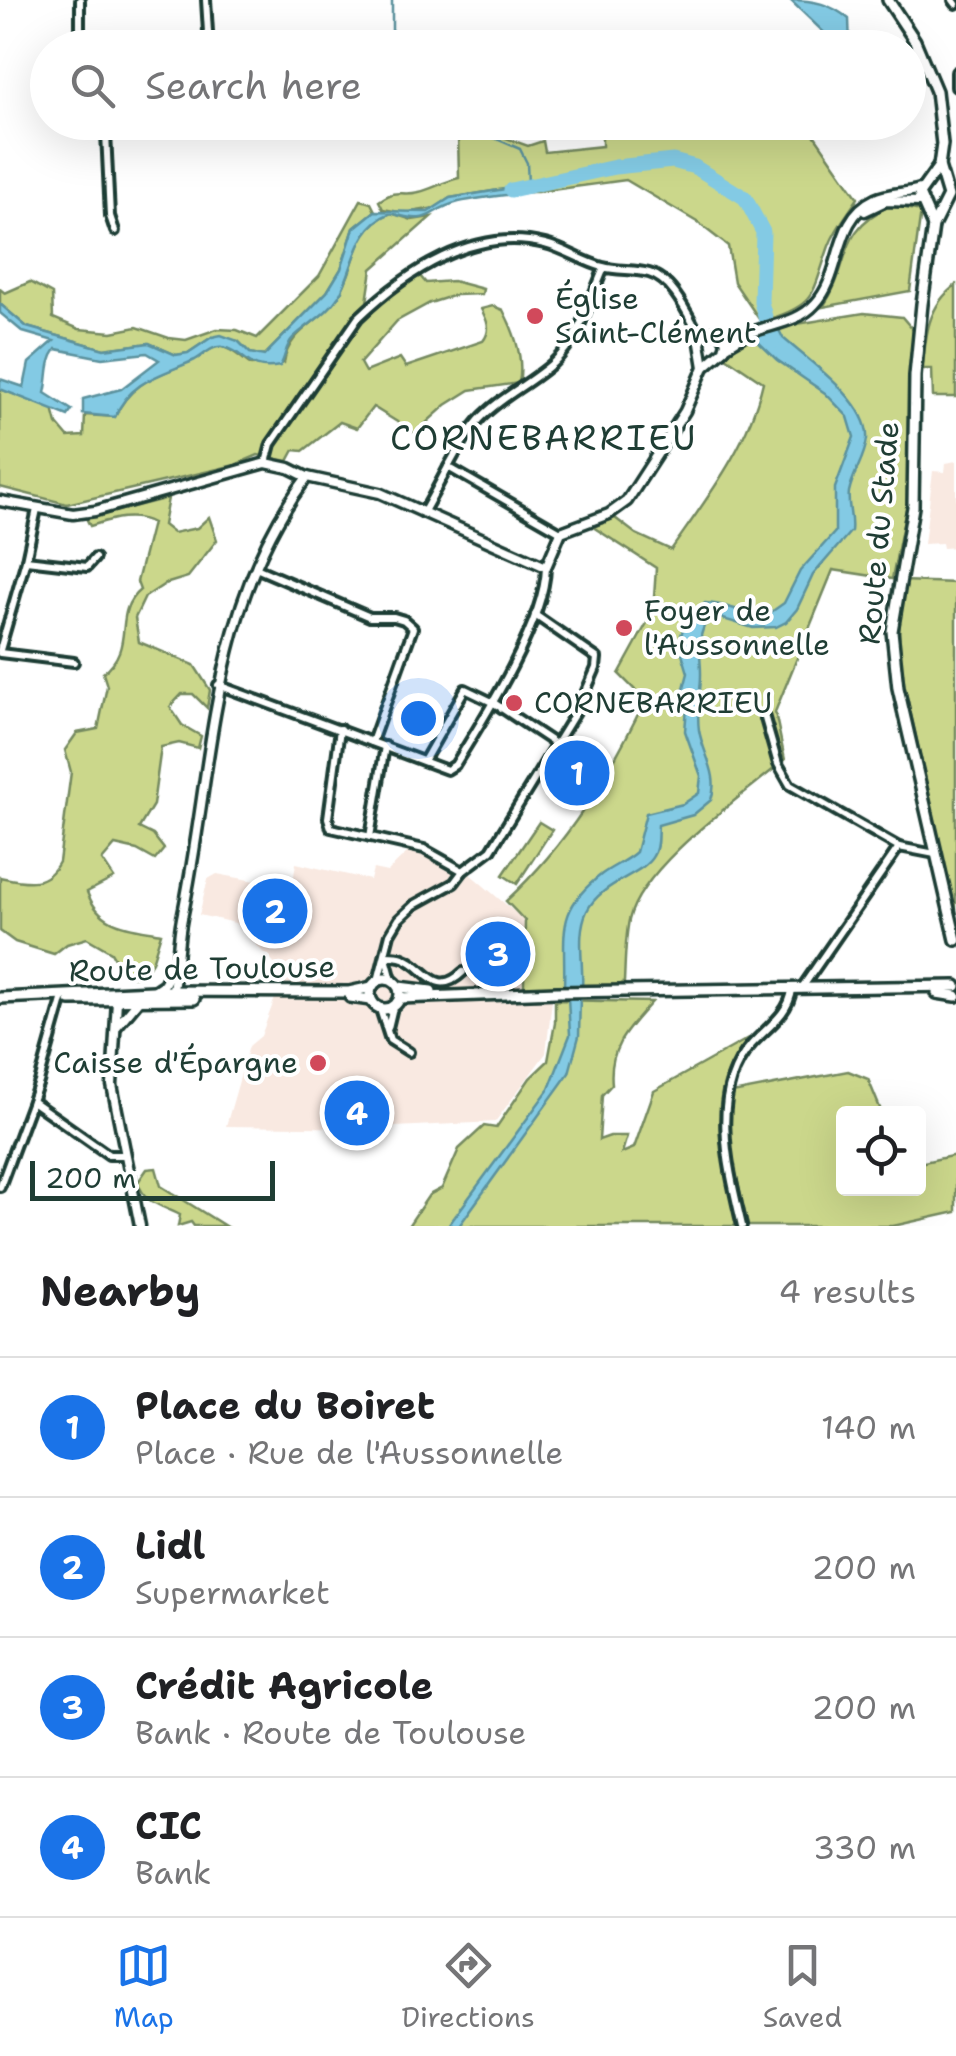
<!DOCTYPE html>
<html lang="en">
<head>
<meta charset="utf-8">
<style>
	:root { --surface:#fff; --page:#f2f2f2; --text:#202124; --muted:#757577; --line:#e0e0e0; --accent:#1a73e8 }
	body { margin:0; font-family:"Shantell Sans",sans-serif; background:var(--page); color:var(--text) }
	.controls { position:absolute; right:30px; bottom:30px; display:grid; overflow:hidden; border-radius:10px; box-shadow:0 10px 40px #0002 }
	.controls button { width:90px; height:90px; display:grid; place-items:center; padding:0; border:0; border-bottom:2px solid var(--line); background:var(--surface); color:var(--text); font:50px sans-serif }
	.scale { position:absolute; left:30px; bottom:25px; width:245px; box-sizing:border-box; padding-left:10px; border:5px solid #1f3d34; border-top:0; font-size:28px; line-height:35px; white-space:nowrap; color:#1f3d34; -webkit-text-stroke:8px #fff; paint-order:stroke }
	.you { position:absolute; left:418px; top:718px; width:35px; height:35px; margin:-25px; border:8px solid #fff; border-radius:50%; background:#1a73e8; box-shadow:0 0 0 15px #1a73e833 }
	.badge { display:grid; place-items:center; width:65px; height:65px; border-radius:50%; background:var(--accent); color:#fff; font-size:32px; font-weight:700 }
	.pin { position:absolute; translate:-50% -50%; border:5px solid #fff; box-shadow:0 2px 10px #0006 }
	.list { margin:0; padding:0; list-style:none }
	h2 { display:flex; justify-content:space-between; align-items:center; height:130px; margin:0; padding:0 40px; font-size:42px }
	h2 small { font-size:32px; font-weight:400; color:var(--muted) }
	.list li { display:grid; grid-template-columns:65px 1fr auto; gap:30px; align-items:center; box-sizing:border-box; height:140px; padding:0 40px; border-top:2px solid var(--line) }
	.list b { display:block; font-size:38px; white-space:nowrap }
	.list p { margin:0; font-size:32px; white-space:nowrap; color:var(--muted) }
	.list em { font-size:32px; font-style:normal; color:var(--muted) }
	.icon { flex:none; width:55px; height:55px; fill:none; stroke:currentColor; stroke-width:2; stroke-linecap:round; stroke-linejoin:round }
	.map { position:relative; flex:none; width:956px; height:1226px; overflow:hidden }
	.search { position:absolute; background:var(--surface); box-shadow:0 10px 40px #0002; left:30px; right:30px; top:30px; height:110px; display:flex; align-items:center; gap:25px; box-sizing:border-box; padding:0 35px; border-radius:55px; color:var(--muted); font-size:38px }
	.sheet { height:690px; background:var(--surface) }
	nav { display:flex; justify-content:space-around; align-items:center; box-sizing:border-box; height:140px; border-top:2px solid var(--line); background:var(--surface); font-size:28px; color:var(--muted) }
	nav a { display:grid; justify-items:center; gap:5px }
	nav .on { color:var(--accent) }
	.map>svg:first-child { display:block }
	.built { fill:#f9e9e1 }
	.green { fill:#cbd78b; stroke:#758a60; stroke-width:2.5 }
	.water { fill:#83cae4; stroke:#5b929e; stroke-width:2.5 }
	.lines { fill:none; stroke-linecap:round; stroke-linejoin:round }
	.stream { stroke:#5b929e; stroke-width:2.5 }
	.river { stroke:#83cae4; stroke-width:15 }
	.minor-casing { stroke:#1f3d34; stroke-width:14 }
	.tertiary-casing { stroke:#1f3d34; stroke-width:15 }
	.secondary-casing { stroke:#1f3d34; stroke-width:16 }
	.minor { stroke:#fff; stroke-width:6 }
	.tertiary { stroke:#fff; stroke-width:8 }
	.secondary { stroke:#fff; stroke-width:9 }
	.poi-dot { fill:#d1495b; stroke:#fff; stroke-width:4 }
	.labels { text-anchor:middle; stroke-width:8; stroke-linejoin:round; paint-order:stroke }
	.poi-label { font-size:30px; fill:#1f3d34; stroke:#fff; text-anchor:start }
	.street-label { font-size:30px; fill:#1f3d34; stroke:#fff }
	.quarter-label { font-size:35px; letter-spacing:2.5px; fill:#1f3d34; stroke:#fff }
</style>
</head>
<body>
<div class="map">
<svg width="956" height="1226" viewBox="0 0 956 1226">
	<rect width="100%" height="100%" fill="#fff"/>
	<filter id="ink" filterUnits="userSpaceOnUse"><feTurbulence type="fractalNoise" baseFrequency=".01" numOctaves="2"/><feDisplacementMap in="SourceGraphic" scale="20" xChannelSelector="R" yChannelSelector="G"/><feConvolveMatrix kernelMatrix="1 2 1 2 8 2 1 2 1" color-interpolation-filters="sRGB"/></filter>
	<g filter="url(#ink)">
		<!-- built -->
		<g class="built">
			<path d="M 956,461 L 956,547 L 943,548 L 942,543 L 924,544 L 933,471 L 945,472 L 946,463 Z"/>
			<path d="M 409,851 L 470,874 L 525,921 L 524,979 L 552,1000 L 546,1053 L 495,1122 L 375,1128 L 226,1126 L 249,1046 L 261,1036 L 284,974 L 235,923 L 199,915 L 208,879 L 217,874 L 292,888 L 296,863 L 370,880 L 373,869 L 387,872 Z"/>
		</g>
		<!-- green -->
		<g class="green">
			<path d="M 428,122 L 454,123 L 469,131 L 484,130 L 528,146 L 543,141 L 545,152 L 602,146 L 602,123 L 806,123 L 858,198 C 848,214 836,227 829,246 C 811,296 818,305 761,322 L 734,282 L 728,246 L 697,222 L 626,180 L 537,192 L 531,192 L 529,185 L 450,198 L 435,208 L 405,213 L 383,209 L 379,201 C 400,187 398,197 419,192 C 432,189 445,181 459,178 L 458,134 Z"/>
			<path d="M 361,200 L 371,203 L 375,211 L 354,228 L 341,269 L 327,292 L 264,356 L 250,353 L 238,341 L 212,337 L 188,353 L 176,355 L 149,343 L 104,349 L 27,327 L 0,304 L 0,289 L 5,293 L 30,282 L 52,294 L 53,318 L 79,329 L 112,332 L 137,327 L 169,338 L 186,340 L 217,329 L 237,330 L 257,338 L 319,276 Z"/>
			<path d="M 891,205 L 921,211 L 910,291 L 823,307 C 853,263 835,231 891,205 Z"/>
			<path d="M 391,213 L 412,220 L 431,217 L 372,269 L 367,302 L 373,309 L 419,275 L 426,283 L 453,281 L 483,289 L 482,294 L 455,295 L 430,303 L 397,321 L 360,363 L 365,372 L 400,358 L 406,367 L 483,341 C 492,330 487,320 481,309 L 493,306 L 503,310 C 514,331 524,359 519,383 L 470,390 L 446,405 L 415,433 L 373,407 L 357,428 L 340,422 L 303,451 L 294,450 L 288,461 L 258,455 L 235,465 L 67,504 L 0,487 L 0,389 L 53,409 L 57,424 L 68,437 L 84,436 L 85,415 L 115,417 C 131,379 163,375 196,359 C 202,356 210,348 216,347 C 229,345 242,359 251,365 L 284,363 C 288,330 321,323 338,297 C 358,266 352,228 391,213 Z"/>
			<path d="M 956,285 L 956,397 L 933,397 L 932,369 L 923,369 C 925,336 928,305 956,285 Z"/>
			<path d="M 864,313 L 902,317 L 913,330 L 910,377 L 911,484 L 892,579 L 833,570 L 775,712 L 785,760 C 742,796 641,866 629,920 C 625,940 625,962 624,982 L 617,987 L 524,986 L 525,921 L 506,901 C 568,844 609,775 645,700 L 619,674 L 653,612 L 656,568 L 593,527 L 615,518 L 636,534 L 671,550 C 708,497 748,446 763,382 L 726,357 L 731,347 L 791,325 Z"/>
			<path d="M 168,498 L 163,525 L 173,533 L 197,528 L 209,517 L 217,540 L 188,577 L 165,584 L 145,597 L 135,618 L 139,642 L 194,665 L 210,690 L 207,708 L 193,694 L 182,694 L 170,707 L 182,725 L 201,736 L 198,748 L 179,743 L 161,747 L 153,805 L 139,828 L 153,835 L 164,849 L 155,860 L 137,850 L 115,845 L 102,860 L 114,878 L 87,892 C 100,927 128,927 161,933 L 152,962 L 142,977 L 125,976 L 111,952 L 87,938 L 67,944 L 54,954 L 15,942 L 0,931 L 0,877 C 25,882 45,888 59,862 L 71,772 L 65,750 L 77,733 L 98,729 L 107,686 L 103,673 C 137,646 111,614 140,590 L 137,582 L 152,523 C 132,512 110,520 90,526 L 85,516 L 94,517 Z"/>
			<path d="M 902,581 L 956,583 L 956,915 L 898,657 Z"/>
			<path d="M 539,822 L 552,830 L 517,884 L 503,875 Z"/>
			<path d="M 555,1000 L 652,1002 C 629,1028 608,1047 612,1084 L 602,1095 L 599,1140 L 610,1136 L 627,1136 L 622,1153 L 634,1148 L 654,1091 L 749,1038 C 742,1049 733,1060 728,1072 C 708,1118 728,1180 738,1226 L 408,1226 L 429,1195 L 442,1188 L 459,1149 L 484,1126 L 496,1128 L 530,1078 L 548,1061 L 555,1023 Z"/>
			<path d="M 848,1071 L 868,1079 L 882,1113 L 844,1114 L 844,1188 L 918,1188 L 919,1163 L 956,1155 L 956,1212 L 893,1226 L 748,1226 C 739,1185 723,1135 732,1093 Z"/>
			<path d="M 156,1168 L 161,1186 L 225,1226 L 194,1226 L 191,1222 L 178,1226 L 180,1215 C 160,1204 145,1205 138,1182 L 147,1169 Z"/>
		</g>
		<!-- water -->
		<g class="water">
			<path d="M 790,0 C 814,0 831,4 849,19 L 850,47 L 839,47 Z"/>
			<path d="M 530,185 L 531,192 C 507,195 482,197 459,202 C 425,210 434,227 391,213 C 355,227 356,265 339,296 C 327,315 308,323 293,338 C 285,346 286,357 280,366 C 246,373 246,351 223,347 C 213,345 204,355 195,360 C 162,375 130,380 115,417 L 83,414 L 83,399 L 121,389 L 159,360 L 147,353 L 102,358 L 56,349 C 46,362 49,378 45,393 L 72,410 L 68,416 L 0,389 L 0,379 L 24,387 L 29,363 L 54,341 L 23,332 L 0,313 L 0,304 L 27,327 L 104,349 L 149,343 L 176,355 L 188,353 L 212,337 L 221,335 L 238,341 L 250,353 L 264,356 L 327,292 L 341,269 L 354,228 L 375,211 L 428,212 L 450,198 Z"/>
			<path d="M 778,328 L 783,338 C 808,360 870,403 867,439 C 865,458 853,473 849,492 C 847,505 853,518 851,531 L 813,575 L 797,609 L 786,622 L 776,627 L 753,628 L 717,617 L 704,626 C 697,643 701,656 701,674 C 701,693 696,710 699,730 C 703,755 720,774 711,800 L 693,815 L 658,825 C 657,835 659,847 653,856 C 643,875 601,882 587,911 C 576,934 584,964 582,989 L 564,988 C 566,933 554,911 602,874 C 613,866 626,861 636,852 L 646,813 L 683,804 L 699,793 L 701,776 L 685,731 L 687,707 L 683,692 L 688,673 L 679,643 L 684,625 L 705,603 C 727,603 745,616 767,615 L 784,603 L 800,571 L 835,532 L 835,488 L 854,437 L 848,417 L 825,393 L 777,360 L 753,337 Z"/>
			<path d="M 568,997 L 580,997 L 579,1036 L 569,1073 L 459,1226 L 448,1226 L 549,1089 L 570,1035 Z"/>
		</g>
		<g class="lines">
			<!-- stream -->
			<g class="stream">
				<path d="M 392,0 L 392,34 L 406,48"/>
				<path d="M 438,122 L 483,133 L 520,149 L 527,163 L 528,184"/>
			</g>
			<!-- river -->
			<path class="river" d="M 511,190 L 615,167 L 673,161 L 695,167 L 745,198 L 763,232 L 761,302 L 772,342"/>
			<defs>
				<g id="minor">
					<path d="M 80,0 L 80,48"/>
					<path d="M 206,0 L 209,48"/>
					<path d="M 953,0 L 956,4"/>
					<path d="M 956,72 L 956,87"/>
					<path d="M 111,122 L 106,133 L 110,216 L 115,231"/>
					<path d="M 266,463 L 271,444 L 358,318 C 406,272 474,226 545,244 C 566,249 583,262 603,267 C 617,271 634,269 649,273 C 673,279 689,317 701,338"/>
					<path d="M 448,467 L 561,532"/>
					<path d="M 423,513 C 442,481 455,448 479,420 C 500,397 530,384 553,363 C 580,338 590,300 604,268"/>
					<path d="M 26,560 L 87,567 L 95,558"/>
					<path d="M 256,568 L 370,617 L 394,617 L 404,620 L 413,628 L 372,742"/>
					<path d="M 0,650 L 26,560 L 37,509"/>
					<path d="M 0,653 L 74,662"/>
					<path d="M 218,685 L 447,770 L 455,765 C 485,717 545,622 546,567"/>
					<path d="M 764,715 L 778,764 L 790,785 L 899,847 L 935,854"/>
					<path d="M 340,729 L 328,818 L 331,828 L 424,849 L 463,871"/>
					<path d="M 424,761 L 465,689 L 494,703 L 557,745"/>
					<path d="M 370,837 L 385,746"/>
					<path d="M 386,956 C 390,956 399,956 403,958 C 426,966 435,999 463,972"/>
					<path d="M 386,958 L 392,980"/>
					<path d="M 378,981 L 390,934 L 399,919 L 414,905 L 454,883 L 463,871 L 491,850 L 580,705 L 596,668 L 597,658 L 535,615"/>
					<path d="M 801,989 L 899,847"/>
					<path d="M 380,1009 L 390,1040 L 409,1052"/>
					<path d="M 388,1028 L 393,1007"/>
					<path d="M 32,1101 L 109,1155 L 126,1155"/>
					<path d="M 0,1187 L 39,1082 L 62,1000"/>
					<path d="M 742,1226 C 729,1170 708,1093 751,1045 C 766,1028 789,1014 792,990"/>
				</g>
				<g id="tertiary">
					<path d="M 865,211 L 886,201 L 920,202"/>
					<path d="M 725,347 C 732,343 738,338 745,335 C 768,324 797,324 815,304 C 844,274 832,219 875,199 C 889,192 905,194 920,189"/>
					<path d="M 704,367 L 700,343 L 703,334 L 714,331 L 740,336"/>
					<path d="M 0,501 L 73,514 L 95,511 L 266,463 L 289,468 L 307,477 L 380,493 L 546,567 L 561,532 L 609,514 L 627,501 L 685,411 L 704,367 L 724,350 L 726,342 L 722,334"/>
					<path d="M 155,990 L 164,984 L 174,966"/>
					<path d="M 172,993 C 178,970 177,943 182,918 C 214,766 209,608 307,477"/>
					<path d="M 122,997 L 117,1000 L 112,1085 L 140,1226"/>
					<path d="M 117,1026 L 139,1000"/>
				</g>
				<g id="secondary">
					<path d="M 888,0 L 915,41 L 936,91 L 942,144 L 939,166 L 948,196 L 933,226 L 922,304 L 915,376 L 913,507 L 892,631 L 898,688 L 956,940"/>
					<path d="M 933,226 L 919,194 L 939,166"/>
					<circle cx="385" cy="994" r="15"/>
					<path d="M 399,987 L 431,991"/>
					<path d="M 937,993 L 956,996"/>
					<path d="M 350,997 L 371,1000"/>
					<path d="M 0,998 L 153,991 L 349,992 L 372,987"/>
					<path d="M 400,998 L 557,992 L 956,986"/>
					<path d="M 70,1000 L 194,999"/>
				</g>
			</defs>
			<!-- minor casing -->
			<use href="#minor" class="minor-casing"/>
			<!-- tertiary casing -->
			<use href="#tertiary" class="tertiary-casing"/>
			<!-- secondary casing -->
			<use href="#secondary" class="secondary-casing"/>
			<!-- minor -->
			<use href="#minor" class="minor"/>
			<!-- tertiary -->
			<use href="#tertiary" class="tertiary"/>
			<!-- secondary -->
			<use href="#secondary" class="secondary"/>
		</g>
	</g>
	<!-- markers -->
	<g class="poi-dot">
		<circle cx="535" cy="316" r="10"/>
		<circle cx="624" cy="628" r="10"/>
		<circle cx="514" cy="703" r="10"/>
		<circle cx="318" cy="1063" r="10"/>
	</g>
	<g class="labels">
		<!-- poi labels -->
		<g class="poi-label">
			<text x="555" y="309">Église<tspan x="555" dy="34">Saint-Clément</tspan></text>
			<text x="644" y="621">Foyer de<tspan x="644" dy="34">l'Aussonnelle</tspan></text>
			<text x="534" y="713">CORNEBARRIEU</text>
			<text x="298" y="1073" text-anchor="end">Caisse d'Épargne</text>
		</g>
		<!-- street labels -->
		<g class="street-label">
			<text transform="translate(879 533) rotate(-85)" y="10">Route du Stade</text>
			<text transform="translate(202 969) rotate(-1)" y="10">Route de Toulouse</text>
		</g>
		<!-- quarter labels -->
		<g class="quarter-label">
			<text x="544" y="450">CORNEBARRIEU</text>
		</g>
	</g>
</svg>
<div class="controls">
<button><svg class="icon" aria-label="locate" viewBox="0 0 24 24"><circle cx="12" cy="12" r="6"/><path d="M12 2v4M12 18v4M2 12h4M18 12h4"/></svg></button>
</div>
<div class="scale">200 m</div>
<div class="you"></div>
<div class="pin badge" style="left:577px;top:773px">1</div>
<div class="pin badge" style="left:275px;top:911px">2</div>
<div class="pin badge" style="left:498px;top:954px">3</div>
<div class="pin badge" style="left:357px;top:1113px">4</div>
<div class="search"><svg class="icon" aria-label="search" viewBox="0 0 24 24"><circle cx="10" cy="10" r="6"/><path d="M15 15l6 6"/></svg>Search here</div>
</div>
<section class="sheet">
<h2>Nearby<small>4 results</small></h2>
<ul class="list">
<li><span class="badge">1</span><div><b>Place du Boiret</b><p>Place · Rue de l'Aussonnelle</p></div><em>140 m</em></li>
<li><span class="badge">2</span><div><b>Lidl</b><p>Supermarket</p></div><em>200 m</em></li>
<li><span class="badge">3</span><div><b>Crédit Agricole</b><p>Bank · Route de Toulouse</p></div><em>200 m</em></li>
<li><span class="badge">4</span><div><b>CIC</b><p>Bank</p></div><em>330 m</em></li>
</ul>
</section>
<nav>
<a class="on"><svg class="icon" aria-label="map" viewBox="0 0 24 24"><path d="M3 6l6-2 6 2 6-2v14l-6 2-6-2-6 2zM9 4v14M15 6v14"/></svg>Map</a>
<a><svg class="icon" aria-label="directions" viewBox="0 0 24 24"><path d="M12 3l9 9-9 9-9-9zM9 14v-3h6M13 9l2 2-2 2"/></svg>Directions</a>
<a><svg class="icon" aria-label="saved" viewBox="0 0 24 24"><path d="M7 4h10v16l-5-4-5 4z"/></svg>Saved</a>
</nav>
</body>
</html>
